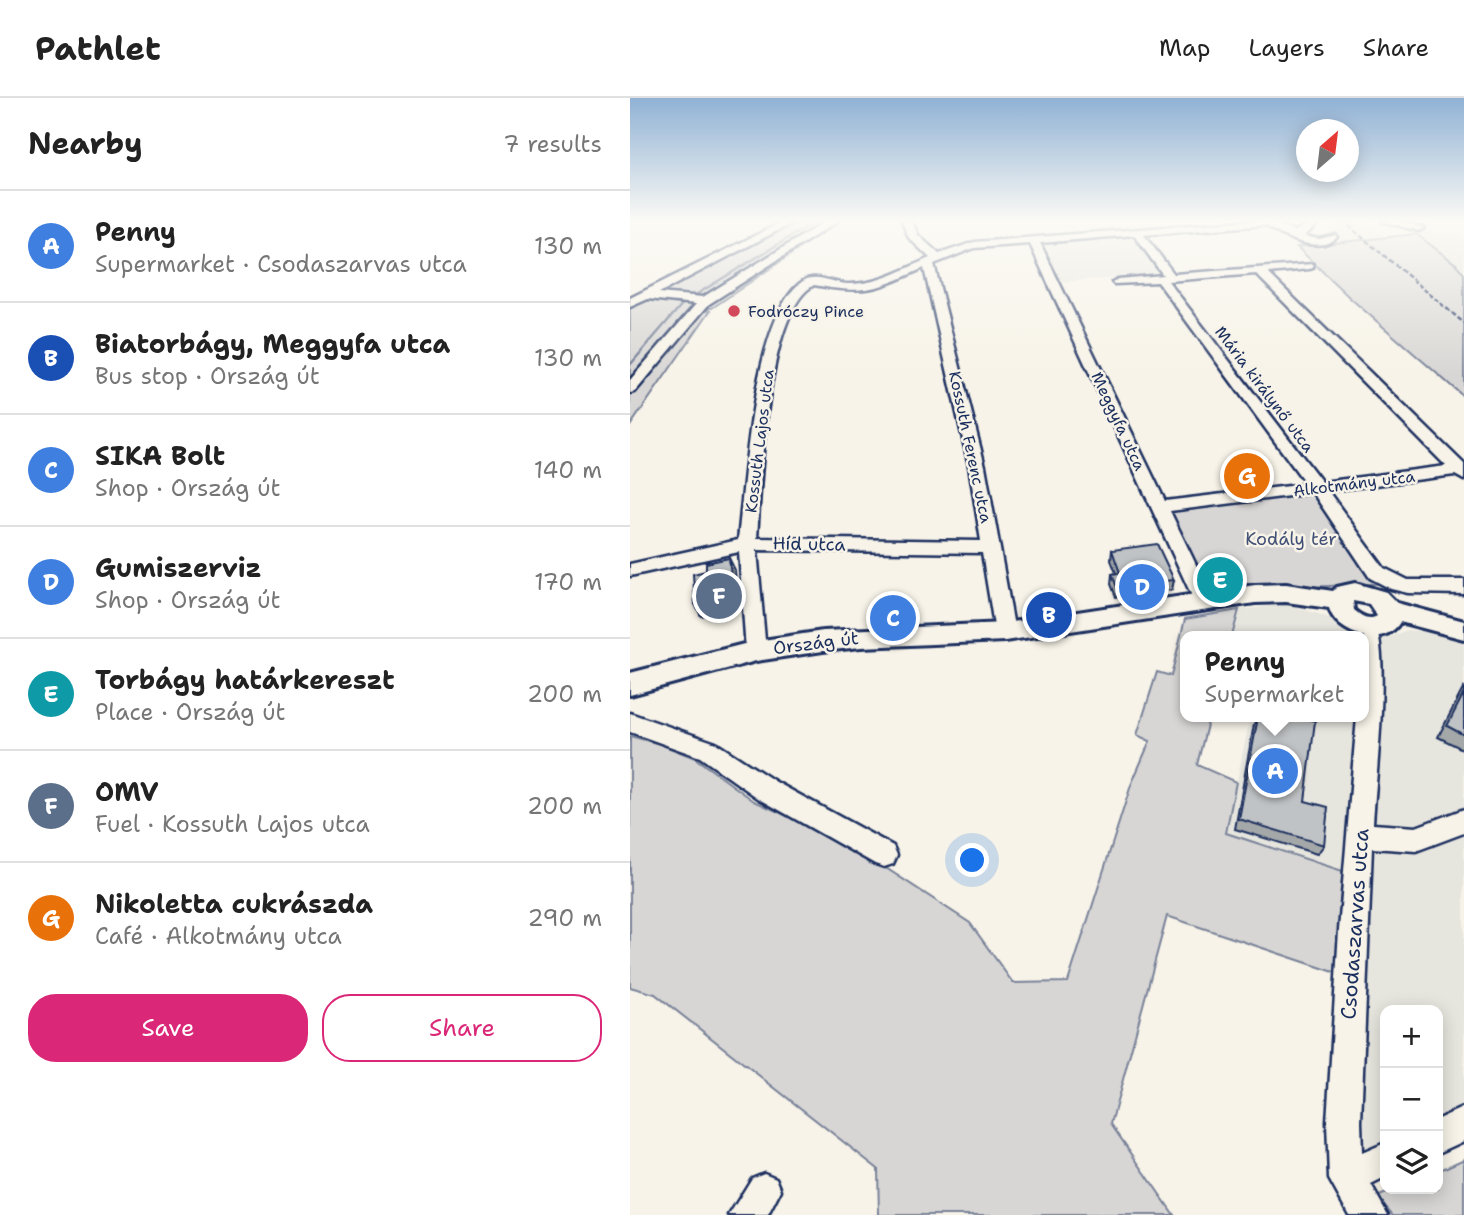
<!DOCTYPE html>
<html lang="en">
<head>
<meta charset="utf-8">
<style>
	:root { --surface:#fff; --page:#f2f2f2; --text:#222; --muted:#767676; --line:#e0e0e0; --accent:#db2777 }
	body { margin:0; font-family:"Shantell Sans",sans-serif; background:var(--page); color:var(--text) }
	.controls { position:absolute; right:21px; bottom:21px; display:grid; overflow:hidden; border-radius:14px; box-shadow:0 4px 18px #0003 }
	.controls button { width:63px; height:63px; display:grid; place-items:center; padding:0; border:0; border-bottom:2px solid var(--line); background:var(--surface); color:var(--text); font:35px sans-serif }
	.compass { position:absolute; left:666px; top:21px; width:63px; height:63px; border-radius:50%; background:var(--surface); box-shadow:0 4px 18px #0003; rotate:28deg }
	.you { position:absolute; left:343px; top:763px; width:24px; height:24px; margin:-18px; border:5px solid #fff; border-radius:50%; background:#1a73e8; box-shadow:0 0 0 10px #1a73e833 }
	.badge { display:grid; place-items:center; width:46px; height:46px; border-radius:50%; background:var(--accent); color:#fff; font-size:23px; font-weight:700 }
	.pin { position:absolute; translate:-50% -50%; border:4px solid #fff; box-shadow:0 2px 7px #0006 }
	.popup { position:absolute; left:550px; top:533px; width:189px; height:91px; box-sizing:border-box; display:grid; place-content:center; border-radius:14px; background:var(--surface); filter:drop-shadow(0 2px 5px #0005); font-size:23px; white-space:nowrap; color:var(--muted) }
	.popup b { font-size:26px; color:var(--text) }
	.popup::after { content:''; position:absolute; left:50%; top:100%; margin-left:-14px; border:14px solid transparent; border-top-color:var(--surface) }
	.list { margin:0; padding:0; list-style:none }
	h2 { display:flex; justify-content:space-between; align-items:center; height:91px; margin:0; padding:0 28px; font-size:30px }
	h2 small { font-size:23px; font-weight:400; color:var(--muted) }
	.list li { display:grid; grid-template-columns:46px 1fr auto; gap:21px; align-items:center; box-sizing:border-box; height:112px; padding:0 28px; border-top:2px solid var(--line) }
	.list b { display:block; font-size:26px; white-space:nowrap }
	.list p { margin:0; font-size:23px; white-space:nowrap; color:var(--muted) }
	.list em { font-size:23px; font-style:normal; color:var(--muted) }
	.actions { display:flex; gap:14px; padding:21px 28px }
	.actions a { flex:1; padding:16px 0; border:2px solid var(--accent); border-radius:28px; text-align:center; font-size:24px; color:var(--accent) }
	.actions .main { background:var(--accent); color:#fff }
	.icon { flex:none; width:38px; height:38px; fill:none; stroke:currentColor; stroke-width:2; stroke-linecap:round; stroke-linejoin:round }
	.map { position:relative; flex:none; width:834px; height:1117px; overflow:hidden }
	header { display:flex; align-items:center; gap:42px; box-sizing:border-box; height:98px; padding:0 35px; background:var(--surface); border-bottom:2px solid var(--line) }
	header strong { font-size:33px }
	nav { display:flex; gap:38px; margin-inline-start:auto; font-size:24px }
	main { display:flex }
	aside { flex:1; background:var(--surface) }
	.map>svg:first-child { display:block }
	.built { fill:#e6e5de }
	.green { fill:#d7d6d4; stroke:#798299; stroke-width:2 }
	.lines { fill:none; stroke-linecap:round; stroke-linejoin:round }
	.stream { stroke:#727c95; stroke-width:2.5 }
	.minor-casing { stroke:#1b2f5e; stroke-width:5 }
	.major-casing { stroke:#1b2f5e; stroke-width:6 }
	.minor { fill:#f7f3e8; fill-rule:evenodd }
	.major { fill:#f7f3e8; fill-rule:evenodd }
	.rail { stroke:#1b2f5e; stroke-width:2.5; stroke-dasharray:5 2.5; stroke-linecap:butt }
	.wall { fill:#a5a8a9; stroke:#1b2f5e; stroke-width:2 }
	.shaded-wall { fill:#86888a; stroke:#1b2f5e; stroke-width:2 }
	.building { fill:#c0c3c5; stroke:#1b2f5e; stroke-width:2 }
	.poi-dot { fill:#d1495b; stroke:#f7f3e8; stroke-width:2.5 }
	.labels { text-anchor:middle; stroke-width:5; stroke-linejoin:round; paint-order:stroke }
	.far-poi-label { font-size:16px; fill:#1b2f5e; stroke:#f7f3e8; text-anchor:start }
	.far-street-label { font-size:16px; fill:#1b2f5e; stroke:#f7f3e8 }
	.park-label { font-size:18px; fill:#415076; stroke:#f7f3e8 }
	.street-label { font-size:18px; fill:#1b2f5e; stroke:#f7f3e8 }
	.near-street-label { font-size:21px; fill:#1b2f5e; stroke:#f7f3e8 }
</style>
</head>
<body>
<header>
<strong>Pathlet</strong>
<nav><a>Map</a><a>Layers</a><a>Share</a></nav>
</header>
<main>
<aside>
<h2>Nearby<small>7 results</small></h2>
<ul class="list">
<li><span class="badge" style="background:#3f7fe0">A</span><div><b>Penny</b><p>Supermarket · Csodaszarvas utca</p></div><em>130 m</em></li>
<li><span class="badge" style="background:#1a4fb4">B</span><div><b>Biatorbágy, Meggyfa utca</b><p>Bus stop · Ország út</p></div><em>130 m</em></li>
<li><span class="badge" style="background:#3f7fe0">C</span><div><b>SIKA Bolt</b><p>Shop · Ország út</p></div><em>140 m</em></li>
<li><span class="badge" style="background:#3f7fe0">D</span><div><b>Gumiszerviz</b><p>Shop · Ország út</p></div><em>170 m</em></li>
<li><span class="badge" style="background:#0f9aa8">E</span><div><b>Torbágy határkereszt</b><p>Place · Ország út</p></div><em>200 m</em></li>
<li><span class="badge" style="background:#5c6f8a">F</span><div><b>OMV</b><p>Fuel · Kossuth Lajos utca</p></div><em>200 m</em></li>
<li><span class="badge" style="background:#e8710a">G</span><div><b>Nikoletta cukrászda</b><p>Café · Alkotmány utca</p></div><em>290 m</em></li>
</ul>
<div class="actions"><a class="main">Save</a><a>Share</a></div>
</aside>
<div class="map">
<svg width="834" height="1117" viewBox="0 0 834 1117">
	<rect width="100%" height="100%" fill="#f7f3e8"/>
	<filter id="ink" filterUnits="userSpaceOnUse"><feTurbulence type="fractalNoise" baseFrequency=".0143" numOctaves="2"/><feDisplacementMap in="SourceGraphic" scale="14" xChannelSelector="R" yChannelSelector="G"/><feConvolveMatrix kernelMatrix="1 2 1 2 8 2 1 2 1" color-interpolation-filters="sRGB"/></filter>
	<g filter="url(#ink)">
		<!-- built -->
		<g class="built">
			<path d="M 692,123 L 736,123 L 778,158 L 754,182 L 707,142 Z"/>
			<path d="M 795,132 L 834,138 L 834,176 L 826,166 L 786,136 Z"/>
			<path d="M 506,137 L 535,176 L 430,184 L 413,143 Z"/>
			<path d="M 658,506 L 694,518 L 719,530 L 762,538 L 777,532 L 816,535 L 834,542 L 834,1008 L 808,1019 L 808,912 L 755,912 L 755,1043 L 730,1054 L 733,901 L 596,735 L 619,625 L 598,619 L 734,619 L 734,538 L 602,538 L 609,512 Z"/>
		</g>
		<!-- green -->
		<g class="green">
			<path d="M 162,123 L 201,123 L 94,187 L 0,286 L 0,204 Z"/>
			<path d="M 786,136 L 826,166 L 834,176 L 834,299 L 720,200 L 667,149 Z"/>
			<path d="M 158,152 L 166,153 L 82,210 L 74,210 L 80,213 L 0,328 L 0,297 L 66,213 Z"/>
			<path d="M 687,389 L 760,485 L 658,490 L 574,504 L 530,409 Z"/>
			<path d="M 609,512 L 602,538 L 556,538 L 556,619 L 579,619 L 567,667 L 606,684 L 596,735 L 737,781 L 734,884 L 537,818 L 481,1026 L 544,1117 L 249,1117 L 248,1071 L 25,896 L 0,889 L 0,638 L 30,646 L 65,660 L 124,703 L 219,746 L 340,825 L 383,885 L 438,884 L 501,687 L 520,643 L 507,637 L 527,574 L 541,578 L 555,521 Z"/>
			<path d="M 834,1061 L 834,1117 L 763,1117 L 747,1099 L 766,1091 L 808,1091 L 808,1073 Z"/>
		</g>
		<g class="lines">
			<!-- stream -->
			<path class="stream" d="M 0,267 L 54,204 L 186,123"/>
			<defs>
				<g id="minor">
					<path d="M 154,123 L 166,123 L 29,195 L 73,199 L 196,123 L 208,123 L 79,206 L 5,294 L 0,295 L 0,282 L 66,206 L 18,201 L 0,209 L 0,200 Z"/>
					<path d="M 272,123 L 282,123 L 288,137 L 309,156 L 344,144 L 612,123 L 653,123 L 646,126 L 665,133 L 682,124 L 687,127 L 674,138 L 689,141 L 706,137 L 707,139 C 690,157 652,139 635,127 L 514,137 L 544,176 L 683,166 L 683,170 L 679,171 L 638,175 L 834,366 L 834,382 L 825,377 L 698,393 L 754,470 L 778,482 L 834,482 L 834,496 L 778,495 L 761,491 L 740,480 L 683,395 L 540,413 L 584,504 L 581,509 L 567,509 L 400,146 L 344,150 L 304,166 L 355,368 L 385,534 L 382,539 L 375,542 L 368,539 L 365,534 L 352,455 L 127,452 L 136,553 L 133,559 L 126,561 L 119,559 L 116,553 L 109,454 L 0,478 L 0,466 L 108,442 C 115,384 123,216 173,183 C 187,174 206,187 220,186 C 249,186 274,171 300,160 L 279,140 ZM 504,137 L 533,177 L 488,181 L 482,184 L 484,186 L 528,184 L 676,386 L 535,403 L 410,145 ZM 294,170 L 339,368 L 351,443 L 127,440 C 131,387 135,213 184,187 C 237,197 247,191 294,170 ZM 626,176 L 816,368 L 692,384 L 538,183 Z"/>
					<path d="M 752,123 L 770,123 L 794,130 L 789,133 Z"/>
					<path d="M 737,522 L 744,524 C 761,554 745,685 743,726 L 786,729 L 834,711 L 834,735 L 786,753 L 742,750 L 731,1024 L 732,1055 L 755,1045 L 755,1080 L 741,1087 L 758,1117 L 719,1117 L 699,1081 L 697,1024 L 709,832 L 727,619 L 734,619 L 734,538 L 728,538 L 727,529 L 730,524 Z"/>
					<path d="M 0,615 L 86,645 L 146,684 L 263,748 L 267,757 L 263,766 L 254,769 L 245,766 L 128,700 L 70,659 L 0,634 Z"/>
					<path d="M 834,1009 L 834,1043 L 808,1055 L 808,1021 Z"/>
					<path d="M 134,1075 L 146,1080 L 151,1092 L 138,1117 L 99,1117 L 122,1080 Z"/>
				</g>
				<path id="major" d="M 725,485 L 756,494 L 767,505 L 834,523 L 834,541 L 770,524 C 755,551 706,537 699,510 L 656,504 L 625,505 L 375,543 L 231,549 L 193,553 L 126,563 L 0,597 L 0,575 L 126,543 L 193,533 L 375,525 L 625,487 L 656,486 L 703,493 L 707,489 ZM 723,503 L 739,506 L 747,518 C 739,523 731,518 724,512 Z"/>
			</defs>
			<!-- minor casing -->
			<use href="#minor" class="minor-casing"/>
			<!-- major casing -->
			<use href="#major" class="major-casing"/>
			<!-- minor -->
			<use href="#minor" class="minor"/>
			<!-- major -->
			<use href="#major" class="major"/>
			<!-- rail -->
			<path class="rail" d="M 713,123 L 834,225"/>
		</g>
		<!-- wall -->
		<g class="wall">
			<path d="M 482,452 L 544,482 L 542,492 L 486,499 L 481,486 L 482,476 L 486,475 L 481,462 Z"/>
			<path d="M 834,589 L 834,652 L 808,639 Z"/>
			<path d="M 627,619 L 670,619 L 675,703 L 694,747 L 687,756 L 605,731 L 624,626 Z"/>
		</g>
		<!-- shaded-wall -->
		<path class="shaded-wall" d="M 99,460 L 105,472 L 108,509 L 71,518 L 65,506 Z"/>
		<!-- building -->
		<g class="building">
			<path d="M 527,446 L 544,482 L 487,489 L 482,476 L 490,475 L 482,452 Z"/>
			<path d="M 99,460 L 103,497 L 65,506 L 63,476 L 76,473 L 76,465 Z"/>
			<path d="M 834,595 L 834,637 L 817,628 Z"/>
			<path d="M 628,619 L 670,619 L 685,623 L 675,703 L 698,709 L 694,747 L 609,721 Z"/>
		</g>
	</g>
	<!-- sky -->
	<linearGradient id="sky" x2="0" y2="1"><stop stop-color="#90b2d5"/><stop offset="0.44" stop-color="#fbfaf5"/><stop offset="1" stop-color="#fbfaf5" stop-opacity="0"/></linearGradient>
	<rect width="834" height="279" fill="url(#sky)"/>
	<!-- markers -->
	<circle class="poi-dot" cx="104" cy="213" r="7"/>
	<g class="labels">
		<!-- far-poi labels -->
		<g class="far-poi-label">
			<text x="118" y="219">Fodróczy Pince</text>
		</g>
		<!-- far-street labels -->
		<g class="far-street-label">
			<text transform="translate(635 291) rotate(53)" y="6">Mária királynő utca</text>
			<text transform="translate(489 323) rotate(65)" y="6">Meggyfa utca</text>
			<text transform="translate(129 343) rotate(-83)" y="6">Kossuth Lajos utca</text>
			<text transform="translate(341 349) rotate(78)" y="6">Kossuth Ferenc utca</text>
			<text transform="translate(724 385) rotate(-7)" y="6">Alkotmány utca</text>
		</g>
		<!-- park labels -->
		<g class="park-label">
			<text x="661" y="447">Kodály tér</text>
		</g>
		<!-- street labels -->
		<g class="street-label">
			<text transform="translate(179 446) rotate(1)" y="6">Híd utca</text>
			<text transform="translate(186 545) rotate(-7)" y="6">Ország út</text>
		</g>
		<!-- near-street labels -->
		<g class="near-street-label">
			<text transform="translate(725 826) rotate(-86)" y="7">Csodaszarvas utca</text>
		</g>
	</g>
</svg>
<div class="controls">
<button>+</button>
<button>−</button>
<button><svg class="icon" aria-label="layers" viewBox="0 0 24 24"><path d="M12 4l9 5-9 5-9-5zM3 14l9 5 9-5"/></svg></button>
</div>
<svg class="compass" viewBox="-18 -18 36 36"><path d="M0-13l5 13h-10z" fill="#e53935"/><path d="M0 13l5-13h-10z" fill="#767676"/></svg>
<div class="you"></div>
<div class="pin badge" style="left:645px;top:673px;background:#3f7fe0">A</div>
<div class="popup"><b>Penny</b>Supermarket</div>
<div class="pin badge" style="left:419px;top:517px;background:#1a4fb4">B</div>
<div class="pin badge" style="left:263px;top:520px;background:#3f7fe0">C</div>
<div class="pin badge" style="left:512px;top:489px;background:#3f7fe0">D</div>
<div class="pin badge" style="left:590px;top:482px;background:#0f9aa8">E</div>
<div class="pin badge" style="left:89px;top:498px;background:#5c6f8a">F</div>
<div class="pin badge" style="left:617px;top:378px;background:#e8710a">G</div>
</div>
</main>
</body>
</html>
